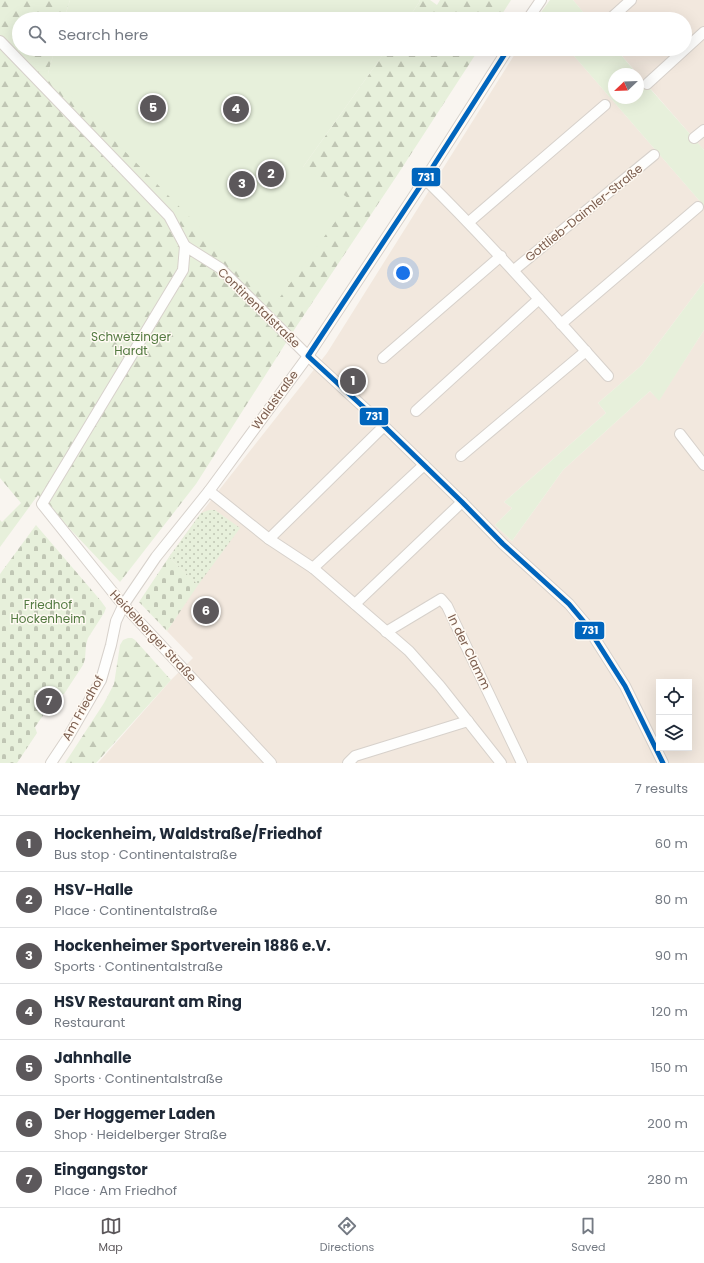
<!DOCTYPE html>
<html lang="en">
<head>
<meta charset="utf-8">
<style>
	:root { --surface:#fff; --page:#f2f2f3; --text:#1f2937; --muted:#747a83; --line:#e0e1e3; --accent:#5c585b }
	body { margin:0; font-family:Poppins,sans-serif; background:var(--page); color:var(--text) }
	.controls { position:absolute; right:12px; bottom:12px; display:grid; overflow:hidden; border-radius:0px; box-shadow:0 4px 16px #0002 }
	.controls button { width:36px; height:36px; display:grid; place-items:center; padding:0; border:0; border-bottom:1px solid var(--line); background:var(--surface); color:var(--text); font:20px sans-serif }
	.compass { position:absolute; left:608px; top:68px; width:36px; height:36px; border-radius:50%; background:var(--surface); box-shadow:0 4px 16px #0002; rotate:247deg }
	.you { position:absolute; left:403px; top:273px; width:14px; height:14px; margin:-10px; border:3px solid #fff; border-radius:50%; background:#1a73e8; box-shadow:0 0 0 6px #1a73e833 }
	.badge { display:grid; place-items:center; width:26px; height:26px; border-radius:50%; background:var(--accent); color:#fff; font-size:13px; font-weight:700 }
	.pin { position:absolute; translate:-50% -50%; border:2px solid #fff; box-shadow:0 1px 4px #0006 }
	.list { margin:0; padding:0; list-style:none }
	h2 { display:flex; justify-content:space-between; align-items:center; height:52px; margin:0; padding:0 16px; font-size:17px }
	h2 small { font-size:13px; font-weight:400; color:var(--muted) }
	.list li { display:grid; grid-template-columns:26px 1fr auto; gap:12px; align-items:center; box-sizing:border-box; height:56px; padding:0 16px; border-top:1px solid var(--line) }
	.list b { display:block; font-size:15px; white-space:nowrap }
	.list p { margin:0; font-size:13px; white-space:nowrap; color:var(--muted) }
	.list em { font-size:13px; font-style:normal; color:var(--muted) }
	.icon { flex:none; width:22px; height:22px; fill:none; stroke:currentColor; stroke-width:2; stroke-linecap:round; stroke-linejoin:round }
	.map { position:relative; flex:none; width:704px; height:763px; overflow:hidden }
	.search { position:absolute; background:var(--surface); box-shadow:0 4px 16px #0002; left:12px; right:12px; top:12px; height:44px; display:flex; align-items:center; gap:10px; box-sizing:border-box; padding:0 14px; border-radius:22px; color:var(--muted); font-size:15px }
	.sheet { height:444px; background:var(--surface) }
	nav { display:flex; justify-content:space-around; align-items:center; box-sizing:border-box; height:56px; border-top:1px solid var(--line); background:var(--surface); font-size:11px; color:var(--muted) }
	nav a { display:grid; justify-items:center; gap:2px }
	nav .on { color:var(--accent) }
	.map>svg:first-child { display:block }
	.residential { fill:#f2e8de; fill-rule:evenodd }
	.grass { fill:url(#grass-dots) }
	.forest { fill:url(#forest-firs) }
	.cemetery { fill:url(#cemetery-stones) }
	.park { fill:#e7f0db }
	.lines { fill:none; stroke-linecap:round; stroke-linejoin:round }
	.minor-casing { stroke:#d7d1cb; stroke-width:12 }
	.minor { stroke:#fefefd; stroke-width:10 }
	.bus-1-casing { stroke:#fffaf3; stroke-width:8 }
	.bus-1 { stroke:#0065bd; stroke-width:5 }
	.labels { text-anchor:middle; stroke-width:3; stroke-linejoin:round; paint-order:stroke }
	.street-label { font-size:12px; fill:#7a5c4d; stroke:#fffaf3 }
	.park-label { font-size:12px; fill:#537a41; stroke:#fffaf3 }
	.line-badge { stroke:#fffaf3; stroke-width:1.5 }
	.badge-label { font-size:11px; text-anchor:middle; font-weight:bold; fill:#fff }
</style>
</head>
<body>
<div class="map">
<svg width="704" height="763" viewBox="0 0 704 763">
	<defs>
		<pattern id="grass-dots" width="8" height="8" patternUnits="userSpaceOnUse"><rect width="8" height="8" fill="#e7f0db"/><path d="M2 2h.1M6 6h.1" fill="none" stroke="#c0c6b4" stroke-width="1.8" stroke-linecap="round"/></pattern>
		<pattern id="forest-firs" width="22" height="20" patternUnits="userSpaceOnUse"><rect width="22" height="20" fill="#e7f0db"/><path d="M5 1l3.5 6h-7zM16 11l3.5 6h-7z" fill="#c0c6b4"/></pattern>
		<pattern id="cemetery-stones" width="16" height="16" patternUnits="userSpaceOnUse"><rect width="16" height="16" fill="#e7f0db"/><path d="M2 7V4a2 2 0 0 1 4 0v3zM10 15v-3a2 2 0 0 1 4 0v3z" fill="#c0c6b4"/></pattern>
	</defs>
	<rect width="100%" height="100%" fill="#f9f5f0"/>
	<!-- residential -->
	<g class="residential">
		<path d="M 573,0 L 704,0 L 704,150 L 616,49 L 685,49 L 685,19 L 589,19 Z"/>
		<path d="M 518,49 L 568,49 L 704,206 L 704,282 L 642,365 L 598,403 L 606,413 L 504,502 L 512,508 L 495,525 L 512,541 L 563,470 L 650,391 L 659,400 L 704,330 L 704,763 L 98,763 L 171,680 L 193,658 L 167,631 L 197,585 L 169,557 L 201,513 L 327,353 ZM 659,682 L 689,682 L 689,748 L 659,748 Z"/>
	</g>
	<!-- grass -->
	<path class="grass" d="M 209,510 L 215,510 L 240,528 L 198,585 L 169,557 L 201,513 Z"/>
	<!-- forest -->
	<g class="forest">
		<path d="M 0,0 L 70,0 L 64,19 L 19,19 L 19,49 L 55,49 L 48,73 L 303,167 L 387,49 L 479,49 L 398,174 L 296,327 L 196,484 L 120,582 L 38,495 L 0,547 L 0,520 L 2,522 L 21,503 L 0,478 Z"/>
		<path d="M 419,0 L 430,0 L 437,5 L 440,0 L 511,0 L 499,19 L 408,19 L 420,1 Z"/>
		<path d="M 128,638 L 132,638 L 135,640 L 171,680 L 96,763 L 65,763 L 104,703 L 114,684 L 120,645 L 123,640 Z"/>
	</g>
	<!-- cemetery -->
	<g class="cemetery">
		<path d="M 36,525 L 101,601 L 106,608 L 104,613 L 88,638 L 86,645 L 85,659 L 83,665 L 64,694 L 58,694 L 35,727 L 37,733 L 17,763 L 0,763 L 0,574 Z"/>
		<path d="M 169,557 L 198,585 L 167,631 L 139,602 Z"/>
	</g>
	<!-- park -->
	<g class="park">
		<path d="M 70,0 L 419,0 L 420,1 L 408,19 L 64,19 Z"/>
		<path d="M 550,0 L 573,0 L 589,19 L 542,19 L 539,15 Z"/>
		<path d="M 55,49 L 387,49 L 303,167 L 351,200 L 275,304 L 48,73 Z"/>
		<path d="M 568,49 L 616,49 L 637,74 L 614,74 L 614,98 L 638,98 L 638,75 L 704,150 L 704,206 Z"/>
		<path d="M 704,282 L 704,330 L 659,401 L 650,391 L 563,470 L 512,541 L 495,525 L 512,508 L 504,502 L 606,413 L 598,403 L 642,365 Z"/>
	</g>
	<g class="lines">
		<defs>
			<g id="minor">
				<path d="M 528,19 L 541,0"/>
				<path d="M 610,19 L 631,0"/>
				<path d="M 0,41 L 169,216 L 185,246 L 220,268 L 308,356 L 384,426 L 462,502 L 503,544 L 569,604 L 585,623 L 625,686 L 663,763"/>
				<path d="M 647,84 L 704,32"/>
				<path d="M 694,138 L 704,130"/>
				<path d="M 425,179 C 489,242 548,309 608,376"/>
				<path d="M 469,222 L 605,105"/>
				<path d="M 185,246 L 183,270 L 42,504 L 119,600 L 271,763"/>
				<path d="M 514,270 L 654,155"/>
				<path d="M 561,324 L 698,207"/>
				<path d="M 383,358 L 501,256"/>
				<path d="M 416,411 L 539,299"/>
				<path d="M 680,434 L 704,465"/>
				<path d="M 461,456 L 586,351"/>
				<path d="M 209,491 L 269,539 L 313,568 L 409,651 L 440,686 L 501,763"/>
				<path d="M 269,539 L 384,426"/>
				<path d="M 313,568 L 424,465"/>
				<path d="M 355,604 L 462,502"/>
				<path d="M 386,632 L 441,599 L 447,606 L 455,623 L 522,763"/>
				<path d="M 51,763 L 67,739 L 101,680 L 111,645 L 116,621 L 124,604 L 156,557 L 209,491 L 308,356 L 425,179 L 508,49"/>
				<path d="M 348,763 L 355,756 L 468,721"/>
			</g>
		</defs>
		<!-- minor casing -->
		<use href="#minor" class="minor-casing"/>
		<!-- minor -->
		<use href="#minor" class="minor"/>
		<defs>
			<path id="bus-1" d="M 508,49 L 425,179 L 308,356 L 384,426 L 462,502 L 503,544 L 569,604 L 585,623 L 625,686 L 663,763"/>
		</defs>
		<!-- bus-1 casing -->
		<use href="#bus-1" class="bus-1-casing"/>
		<!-- bus-1 -->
		<use href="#bus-1" class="bus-1"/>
	</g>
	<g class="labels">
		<!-- street labels -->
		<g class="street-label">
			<text transform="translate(584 213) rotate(-39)" y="4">Gottlieb-Daimler-Straße</text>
			<text transform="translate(259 308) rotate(44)" y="4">Continentalstraße</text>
			<text transform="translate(275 400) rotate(-54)" y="4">Waldstraße</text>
			<text transform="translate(153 636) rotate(47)" y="4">Heidelberger Straße</text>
			<text transform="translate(469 652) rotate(64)" y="4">In der Clamm</text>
			<text transform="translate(83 708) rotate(-61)" y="4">Am Friedhof</text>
		</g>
		<!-- park labels -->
		<g class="park-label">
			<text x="131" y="341">Schwetzinger<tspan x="131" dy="14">Hardt</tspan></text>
			<text x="48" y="609">Friedhof<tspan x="48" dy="14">Hockenheim</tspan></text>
		</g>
	</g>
	<g class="line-badge">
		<rect x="411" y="167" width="30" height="20" rx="4" fill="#0065bd"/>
		<rect x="359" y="407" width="30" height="19" rx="4" fill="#0065bd"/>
		<rect x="574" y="621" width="31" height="19" rx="4" fill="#0065bd"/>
	</g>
	<g class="badge-label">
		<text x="426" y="181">731</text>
		<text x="374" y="420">731</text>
		<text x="590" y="634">731</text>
	</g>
</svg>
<div class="controls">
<button><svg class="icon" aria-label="locate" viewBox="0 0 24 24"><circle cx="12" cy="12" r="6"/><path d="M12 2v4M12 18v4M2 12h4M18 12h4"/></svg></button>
<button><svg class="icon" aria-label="layers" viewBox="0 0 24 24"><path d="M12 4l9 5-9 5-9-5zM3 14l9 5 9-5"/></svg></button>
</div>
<svg class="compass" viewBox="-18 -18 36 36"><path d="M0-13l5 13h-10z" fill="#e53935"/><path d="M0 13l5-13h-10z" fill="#747a83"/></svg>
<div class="you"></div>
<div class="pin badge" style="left:353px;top:381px">1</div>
<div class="pin badge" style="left:271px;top:174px">2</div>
<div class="pin badge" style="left:242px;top:184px">3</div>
<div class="pin badge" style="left:236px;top:109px">4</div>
<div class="pin badge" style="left:153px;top:108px">5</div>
<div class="pin badge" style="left:206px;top:611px">6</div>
<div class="pin badge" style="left:49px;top:701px">7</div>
<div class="search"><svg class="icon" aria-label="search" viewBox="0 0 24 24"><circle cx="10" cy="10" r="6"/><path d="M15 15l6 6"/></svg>Search here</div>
</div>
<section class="sheet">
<h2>Nearby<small>7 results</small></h2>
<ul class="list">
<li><span class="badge">1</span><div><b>Hockenheim, Waldstraße/Friedhof</b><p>Bus stop · Continentalstraße</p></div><em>60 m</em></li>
<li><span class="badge">2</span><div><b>HSV-Halle</b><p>Place · Continentalstraße</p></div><em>80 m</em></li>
<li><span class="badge">3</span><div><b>Hockenheimer Sportverein 1886 e.V.</b><p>Sports · Continentalstraße</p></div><em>90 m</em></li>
<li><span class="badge">4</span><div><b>HSV Restaurant am Ring</b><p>Restaurant</p></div><em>120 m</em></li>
<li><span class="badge">5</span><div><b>Jahnhalle</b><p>Sports · Continentalstraße</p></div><em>150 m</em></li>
<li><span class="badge">6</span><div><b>Der Hoggemer Laden</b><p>Shop · Heidelberger Straße</p></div><em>200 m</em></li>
<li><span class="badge">7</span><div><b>Eingangstor</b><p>Place · Am Friedhof</p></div><em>280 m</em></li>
</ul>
</section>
<nav>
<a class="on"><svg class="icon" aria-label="map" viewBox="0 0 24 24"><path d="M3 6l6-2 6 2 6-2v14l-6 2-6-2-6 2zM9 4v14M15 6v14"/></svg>Map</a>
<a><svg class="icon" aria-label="directions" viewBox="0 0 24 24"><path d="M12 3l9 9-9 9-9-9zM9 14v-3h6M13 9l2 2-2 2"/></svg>Directions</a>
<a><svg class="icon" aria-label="saved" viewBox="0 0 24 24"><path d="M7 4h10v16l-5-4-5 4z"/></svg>Saved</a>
</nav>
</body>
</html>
